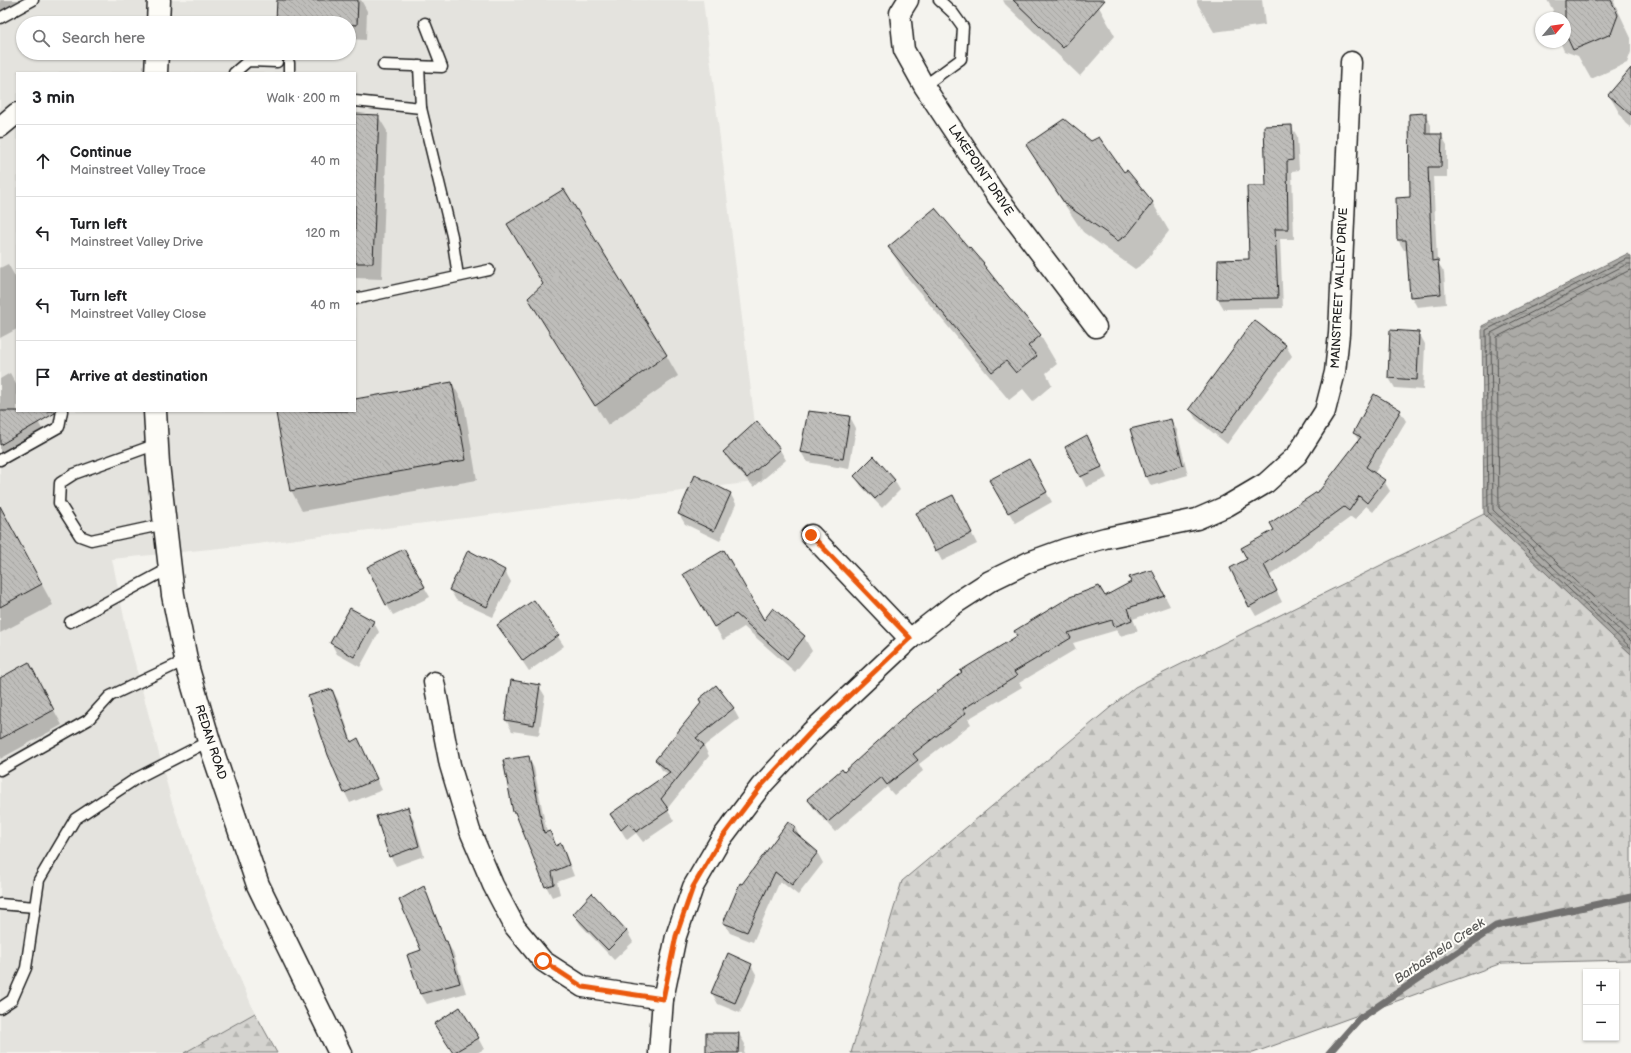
<!DOCTYPE html>
<html lang="en">
<head>
<meta charset="utf-8">
<style>
	:root { --surface:#fff; --page:#f6f6f6; --text:#202124; --muted:#757577; --line:#e0e0e0 }
	body { margin:0; font-family:"Balsamiq Sans",sans-serif; background:var(--page); color:var(--text) }
	.controls { position:absolute; right:12px; bottom:12px; display:grid; overflow:hidden; border-radius:0px; box-shadow:0 1px 3px #0004 }
	.controls button { width:36px; height:36px; display:grid; place-items:center; padding:0; border:0; border-bottom:1px solid var(--line); background:var(--surface); color:var(--text); font:20px sans-serif }
	.compass { position:absolute; left:1535px; top:12px; width:36px; height:36px; border-radius:50%; background:var(--surface); box-shadow:0 1px 3px #0004; rotate:61deg }
	.stop { position:absolute; width:12px; height:12px; margin:-9px; border:3px solid #ea580c; border-radius:50%; background:#fff }
	.stop.end { background:#ea580c; border-color:#fff; box-shadow:0 1px 4px #0008 }
	.list { margin:0; padding:0; list-style:none }
	h2 { display:flex; justify-content:space-between; align-items:center; height:52px; margin:0; padding:0 16px; font-size:17px }
	h2 small { font-size:13px; font-weight:400; color:var(--muted) }
	.list li { display:grid; grid-template-columns:26px 1fr auto; gap:12px; align-items:center; box-sizing:border-box; height:72px; padding:0 16px; border-top:1px solid var(--line) }
	.list b { display:block; font-size:15px; white-space:nowrap }
	.list p { margin:0; font-size:13px; white-space:nowrap; color:var(--muted) }
	.list em { font-size:13px; font-style:normal; color:var(--muted) }
	.icon { flex:none; width:22px; height:22px; fill:none; stroke:currentColor; stroke-width:2; stroke-linecap:round; stroke-linejoin:round }
	.map { position:relative; flex:none; width:1631px; height:1053px; overflow:hidden }
	.search { position:absolute; background:var(--surface); box-shadow:0 1px 3px #0004; left:16px; top:16px; width:340px; height:44px; display:flex; align-items:center; gap:10px; box-sizing:border-box; padding:0 14px; border-radius:22px; color:var(--muted); font-size:15px }
	.panel { position:absolute; background:var(--surface); box-shadow:0 1px 3px #0004; left:16px; top:72px; width:340px; height:340px; border-radius:0px }
	.map>svg:first-child { display:block }
	.built { fill:#e4e3de; fill-rule:evenodd }
	.forest { fill:url(#forest-firs); stroke:#787876 }
	.water { fill:url(#water-waves); stroke:#72716f }
	.shadow { fill:#0003 }
	.lines { fill:none; stroke-linecap:round; stroke-linejoin:round }
	.shore { stroke:#555553; stroke-width:1 }
	.stream { stroke:#72716f; stroke-width:7 }
	.building { fill:url(#building-back-hatch); stroke:#1c1c1c }
	.service-casing { stroke:#1c1c1c; stroke-width:13 }
	.minor-casing { stroke:#1c1c1c; stroke-width:23 }
	.secondary-casing { stroke:#1c1c1c; stroke-width:25 }
	.service { stroke:#fdfcf7; stroke-width:10 }
	.minor { stroke:#fdfcf7; stroke-width:20 }
	.secondary { stroke:#fdfcf7; stroke-width:22 }
	.route { stroke:#ea580c; stroke-width:5 }
	.labels { text-anchor:middle; stroke-width:4; stroke-linejoin:round; paint-order:stroke }
	.street-label { font-size:12px; fill:#1c1c1c; stroke:#fdfcf7 }
	.water-label { font-size:13px; font-style:italic; fill:#5c5c5a; stroke:#fdfcf7 }
</style>
</head>
<body>
<div class="map">
<svg width="1631" height="1053" viewBox="0 0 1631 1053">
	<defs>
		<pattern id="forest-firs" width="22" height="20" patternUnits="userSpaceOnUse"><rect width="22" height="20" fill="#d4d3cf"/><path d="M5 1l3.5 6h-7zM16 11l3.5 6h-7z" fill="#b5b5b1"/></pattern>
		<pattern id="water-waves" width="16" height="10" patternUnits="userSpaceOnUse"><rect width="16" height="10" fill="#abaaa6"/><path d="M0 5q4-4 8 0t8 0" fill="none" stroke="#8a8a86"/></pattern>
		<pattern id="building-back-hatch" width="6" height="6" patternUnits="userSpaceOnUse"><rect width="6" height="6" fill="#bebdba"/><path d="M-1 5l2 2M0 0l6 6M5-1l2 2" fill="none" stroke="#a3a29f"/></pattern>
	</defs>
	<rect width="100%" height="100%" fill="#f4f3ee"/>
	<filter id="ink" filterUnits="userSpaceOnUse"><feTurbulence type="fractalNoise" baseFrequency=".025" numOctaves="2"/><feDisplacementMap in="SourceGraphic" scale="8" xChannelSelector="R" yChannelSelector="G"/><feConvolveMatrix kernelMatrix="1 2 1 2 8 2 1 2 1" color-interpolation-filters="sRGB"/></filter>
	<g filter="url(#ink)">
		<!-- built -->
		<path class="built" d="M 0,0 L 703,0 L 762,481 L 240,546 L 112,559 L 128,637 L 172,803 L 214,919 L 255,1013 L 184,1053 L 0,1053 ZM 23,23 L 349,23 L 349,53 L 23,53 ZM 17,73 L 355,73 L 355,411 L 17,411 Z"/>
		<!-- forest -->
		<g class="forest">
			<path d="M 1484,514 L 1631,654 L 1631,960 L 1502,963 L 1253,1053 L 851,1053 L 902,881 L 1135,687 Z"/>
			<path d="M 255,1013 L 277,1053 L 184,1053 Z"/>
		</g>
		<!-- water -->
		<path class="water" d="M 1627,254 L 1631,256 L 1631,654 L 1484,514 L 1482,326 Z"/>
		<!-- shadow -->
		<g class="shadow">
			<path d="M 0,0 L 36,0 L 0,20 Z"/>
			<path d="M 277,0 L 361,0 L 367,11 L 366,40 L 349,39 L 349,23 L 279,23 L 277,19 Z"/>
			<path d="M 1003,0 L 1091,0 L 1099,7 L 1115,36 L 1080,76 L 1005,4 Z"/>
			<path d="M 1197,0 L 1262,0 L 1265,25 L 1214,32 L 1197,3 Z"/>
			<path d="M 1547,0 L 1615,0 L 1614,2 L 1631,38 L 1631,52 L 1627,63 L 1591,79 L 1578,56 L 1564,51 L 1560,42 L 1565,42 L 1565,18 L 1549,18 L 1553,10 Z"/>
			<path d="M 1631,69 L 1631,128 L 1625,123 L 1609,95 Z"/>
			<path d="M 1425,114 L 1431,125 L 1431,135 L 1441,135 L 1447,145 L 1447,177 L 1433,177 L 1437,261 L 1444,272 L 1446,304 L 1417,307 L 1411,296 L 1408,250 L 1404,250 L 1398,240 L 1411,198 Z"/>
			<path d="M 355,115 L 378,116 L 387,131 L 382,279 L 355,278 Z"/>
			<path d="M 1291,126 L 1297,136 L 1299,170 L 1292,171 L 1294,239 L 1280,239 L 1283,308 L 1224,309 L 1218,299 L 1250,260 L 1267,187 Z"/>
			<path d="M 1027,145 L 1124,174 L 1152,202 L 1169,231 L 1144,263 L 1135,269 L 1083,232 L 1044,174 Z"/>
			<path d="M 889,247 L 969,249 L 983,263 L 989,273 L 1040,335 L 1057,364 L 1046,373 L 1052,385 L 1033,401 L 1023,389 L 1009,400 L 906,276 Z"/>
			<path d="M 8,264 L 17,280 L 17,329 L 0,338 L 0,268 Z"/>
			<path d="M 541,318 L 666,355 L 678,376 L 608,425 Z"/>
			<path d="M 1255,321 L 1286,346 L 1292,356 L 1227,444 L 1196,419 L 1190,409 Z"/>
			<path d="M 1391,332 L 1419,333 L 1425,344 L 1423,390 L 1395,388 L 1389,378 Z"/>
			<path d="M 10,373 L 17,386 L 17,411 L 32,411 L 47,438 L 0,466 L 0,379 Z"/>
			<path d="M 452,383 L 464,404 L 477,480 L 302,511 L 291,490 L 294,411 L 355,411 L 355,400 Z"/>
			<path d="M 1400,411 L 1406,421 L 1374,474 L 1384,481 L 1390,491 L 1373,512 L 1366,506 L 1355,520 L 1351,517 L 1269,576 L 1282,602 L 1256,616 L 1250,606 L 1249,559 L 1275,530 L 1321,491 L 1359,441 L 1354,433 Z"/>
			<path d="M 850,417 L 856,428 L 849,469 L 807,462 L 801,452 Z"/>
			<path d="M 1171,420 L 1177,430 L 1188,475 L 1151,486 L 1146,476 Z"/>
			<path d="M 757,423 L 780,450 L 786,460 L 754,487 L 730,462 L 724,452 Z"/>
			<path d="M 1092,446 L 1107,478 L 1086,487 L 1066,447 Z"/>
			<path d="M 1028,460 L 1052,502 L 1015,523 L 991,481 Z"/>
			<path d="M 855,476 L 894,480 L 900,490 L 882,508 L 861,486 Z"/>
			<path d="M 730,493 L 736,504 L 720,541 L 685,524 L 679,514 Z"/>
			<path d="M 958,506 L 977,544 L 942,561 L 917,514 Z"/>
			<path d="M 0,508 L 53,605 L 0,633 Z"/>
			<path d="M 403,550 L 430,597 L 393,615 L 387,605 Z"/>
			<path d="M 468,552 L 505,571 L 511,582 L 493,617 L 456,600 L 450,590 Z"/>
			<path d="M 684,575 L 764,622 L 804,637 L 812,651 L 795,672 L 744,627 L 723,640 Z"/>
			<path d="M 1157,581 L 1170,606 L 1133,619 L 1138,631 L 1120,636 L 1117,630 L 1073,643 L 1076,649 L 1019,683 L 1022,687 L 968,719 L 971,724 L 919,764 L 923,771 L 894,795 L 887,787 L 835,832 L 814,809 L 808,799 L 844,773 L 1104,597 Z"/>
			<path d="M 534,601 L 564,646 L 529,671 L 498,625 Z"/>
			<path d="M 373,621 L 379,632 L 360,667 L 337,654 L 331,643 Z"/>
			<path d="M 0,679 L 37,679 L 62,725 L 0,759 Z"/>
			<path d="M 512,681 L 539,686 L 545,696 L 539,735 L 512,731 L 506,720 Z"/>
			<path d="M 332,690 L 338,700 L 352,742 L 358,740 L 382,790 L 350,803 L 345,793 L 329,755 Z"/>
			<path d="M 733,708 L 739,719 L 704,746 L 709,756 L 667,809 L 674,821 L 643,842 L 636,833 L 627,840 L 611,814 L 668,774 L 662,770 L 656,760 Z"/>
			<path d="M 528,757 L 534,768 L 547,833 L 549,832 L 557,846 L 560,844 L 566,855 L 574,876 L 557,882 L 560,894 L 552,897 L 546,886 L 520,822 L 514,812 Z"/>
			<path d="M 407,808 L 413,818 L 424,856 L 396,866 L 390,856 Z"/>
			<path d="M 795,827 L 800,838 L 817,852 L 823,863 L 798,895 L 780,881 L 753,942 L 730,933 L 724,923 L 742,885 Z"/>
			<path d="M 423,888 L 429,898 L 446,942 L 453,952 L 466,993 L 427,1004 L 421,994 L 408,956 L 422,951 Z"/>
			<path d="M 592,894 L 627,931 L 633,942 L 614,960 L 580,924 L 574,914 Z"/>
			<path d="M 751,965 L 757,976 L 740,1013 L 718,1004 L 712,993 Z"/>
			<path d="M 442,1034 L 478,1038 L 484,1049 L 477,1053 L 453,1053 Z"/>
			<path d="M 739,1034 L 745,1044 L 744,1053 L 707,1053 Z"/>
		</g>
		<g class="lines">
			<!-- shore -->
			<g class="shore">
				<path d="M 1631,259 L 1626,259 L 1486,330 L 1488,512 L 1631,648"/>
				<path d="M 1631,264 L 1627,264 L 1491,333 L 1493,510 L 1631,641"/>
				<path d="M 1631,270 L 1628,271 L 1497,337 L 1499,508 L 1631,633"/>
			</g>
			<!-- stream -->
			<path class="stream" d="M 1329,1053 L 1359,1019 L 1496,926 L 1631,897"/>
		</g>
		<!-- building -->
		<g class="building">
			<path d="M 277,0 L 358,0 L 357,25 L 276,20 Z"/>
			<path d="M 1013,0 L 1105,0 L 1063,48 Z"/>
			<path d="M 1565,0 L 1611,0 L 1618,15 L 1611,34 L 1573,50 L 1565,33 Z"/>
			<path d="M 1631,68 L 1631,115 L 1608,95 Z"/>
			<path d="M 1426,113 L 1426,134 L 1442,134 L 1441,167 L 1428,167 L 1432,261 L 1438,260 L 1441,294 L 1410,297 L 1406,240 L 1397,240 L 1396,198 L 1410,197 L 1409,114 Z"/>
			<path d="M 355,114 L 379,115 L 373,263 L 355,263 Z"/>
			<path d="M 1064,119 L 1091,141 L 1099,137 L 1124,172 L 1127,170 L 1153,202 L 1128,234 L 1118,241 L 1065,204 L 1026,145 Z"/>
			<path d="M 1292,125 L 1293,160 L 1287,161 L 1288,229 L 1275,229 L 1278,298 L 1217,299 L 1218,260 L 1249,259 L 1247,186 L 1266,186 L 1264,126 Z"/>
			<path d="M 564,189 L 667,355 L 595,406 L 528,298 L 543,284 L 507,224 Z"/>
			<path d="M 935,208 L 969,248 L 970,247 L 984,263 L 983,264 L 1008,296 L 1041,335 L 1028,346 L 1037,356 L 1016,373 L 1006,361 L 992,372 L 888,247 Z"/>
			<path d="M 1254,320 L 1286,345 L 1221,434 L 1189,409 Z"/>
			<path d="M 1390,330 L 1419,332 L 1417,380 L 1388,378 Z"/>
			<path d="M 452,382 L 466,460 L 290,491 L 276,413 L 288,411 L 355,411 L 355,399 Z"/>
			<path d="M 1374,394 L 1401,410 L 1366,467 L 1385,480 L 1367,503 L 1359,496 L 1349,511 L 1344,507 L 1264,565 L 1277,591 L 1249,607 L 1230,568 L 1247,559 L 1241,548 L 1274,530 L 1270,523 L 1320,490 L 1361,437 L 1353,433 Z"/>
			<path d="M 0,411 L 55,411 L 55,413 L 0,445 Z"/>
			<path d="M 808,411 L 850,416 L 843,459 L 800,452 Z"/>
			<path d="M 1171,419 L 1183,465 L 1145,477 L 1130,429 Z"/>
			<path d="M 757,421 L 780,449 L 747,478 L 723,452 Z"/>
			<path d="M 1087,435 L 1102,467 L 1080,477 L 1065,447 Z"/>
			<path d="M 874,456 L 895,480 L 875,499 L 854,476 Z"/>
			<path d="M 1029,459 L 1047,492 L 1008,513 L 989,480 Z"/>
			<path d="M 695,475 L 731,493 L 714,531 L 678,514 Z"/>
			<path d="M 953,495 L 972,533 L 935,551 L 916,513 Z"/>
			<path d="M 0,506 L 42,584 L 0,607 Z"/>
			<path d="M 404,549 L 425,587 L 386,605 L 367,567 Z"/>
			<path d="M 468,550 L 505,570 L 487,607 L 449,590 Z"/>
			<path d="M 724,550 L 764,620 L 773,608 L 805,636 L 787,659 L 736,614 L 714,627 L 683,574 Z"/>
			<path d="M 1152,570 L 1165,596 L 1128,608 L 1132,620 L 1114,627 L 1112,620 L 1068,633 L 1071,638 L 1014,672 L 1017,676 L 963,709 L 966,713 L 913,754 L 918,760 L 887,785 L 881,777 L 828,822 L 807,799 L 842,769 L 844,772 L 909,713 L 962,672 L 960,671 L 1017,636 L 1014,631 L 1070,597 L 1099,586 L 1105,596 L 1131,582 L 1129,577 Z"/>
			<path d="M 534,600 L 559,635 L 523,661 L 497,625 Z"/>
			<path d="M 350,608 L 374,621 L 354,657 L 330,643 Z"/>
			<path d="M 29,662 L 54,710 L 0,739 L 0,678 Z"/>
			<path d="M 511,680 L 540,685 L 534,725 L 505,720 Z"/>
			<path d="M 716,685 L 734,708 L 696,738 L 704,745 L 661,799 L 669,810 L 636,832 L 629,823 L 621,830 L 610,814 L 670,772 L 655,760 L 701,703 L 699,699 Z"/>
			<path d="M 332,689 L 351,742 L 358,738 L 377,779 L 344,793 L 328,755 L 308,696 Z"/>
			<path d="M 529,756 L 544,833 L 550,831 L 556,846 L 561,843 L 569,865 L 552,872 L 554,884 L 545,887 L 515,812 L 513,812 L 503,760 Z"/>
			<path d="M 408,807 L 419,846 L 389,857 L 376,816 Z"/>
			<path d="M 788,822 L 795,826 L 793,831 L 818,852 L 792,885 L 775,872 L 747,932 L 723,923 L 740,883 L 742,884 Z"/>
			<path d="M 424,886 L 445,941 L 447,941 L 460,983 L 420,994 L 407,955 L 421,950 L 399,900 Z"/>
			<path d="M 592,893 L 627,931 L 608,950 L 573,914 Z"/>
			<path d="M 728,953 L 752,964 L 735,1003 L 711,993 Z"/>
			<path d="M 460,1007 L 479,1038 L 453,1053 L 434,1024 Z"/>
			<path d="M 706,1033 L 739,1033 L 738,1053 L 706,1053 Z"/>
		</g>
		<g class="lines">
			<defs>
				<g id="service">
					<path d="M 0,18 L 33,0"/>
					<path d="M 383,65 L 442,67 L 425,23"/>
					<path d="M 419,66 L 421,108"/>
					<path d="M 234,73 L 248,61 L 277,62"/>
					<path d="M 289,73 L 289,63"/>
					<path d="M 924,86 L 961,59 L 963,27 L 953,13 L 939,0"/>
					<path d="M 355,101 L 421,108 L 452,236 L 458,276"/>
					<path d="M 355,299 L 489,270"/>
					<path d="M 157,444 L 74,474 L 60,483 L 59,503 L 80,536 L 91,540 L 165,524"/>
					<path d="M 0,460 L 59,427 L 62,411"/>
					<path d="M 70,622 L 170,568"/>
					<path d="M 0,770 L 88,720 L 110,696 L 186,660"/>
					<path d="M 0,904 L 35,907"/>
					<path d="M 0,1008 L 12,1000 L 26,968 L 39,880 L 75,819 L 137,778 L 209,741"/>
				</g>
				<g id="minor">
					<path d="M 908,0 L 900,13 L 904,50 L 924,86 L 994,192 L 1096,327"/>
					<path d="M 0,127 L 17,113"/>
					<path d="M 811,535 L 910,639"/>
					<path d="M 434,682 L 450,765 L 470,831 L 493,885 L 515,927 L 543,961 L 583,987 L 663,999"/>
					<path d="M 659,1053 L 663,999 L 676,936 L 693,887 L 721,839 L 761,786 L 811,732 L 910,639 L 956,603 L 990,581 L 1029,562 L 1065,549 L 1105,538 L 1197,519 L 1227,506 L 1266,483 L 1297,455 L 1325,411 L 1335,372 L 1339,334 L 1351,62"/>
				</g>
				<g id="secondary">
					<path d="M 158,23 L 159,0"/>
					<path d="M 156,73 L 157,53"/>
					<path d="M 155,411 L 158,464 L 173,595 L 188,669 L 209,741 L 258,885 L 340,1053"/>
				</g>
			</defs>
			<!-- service casing -->
			<use href="#service" class="service-casing"/>
			<!-- minor casing -->
			<use href="#minor" class="minor-casing"/>
			<!-- secondary casing -->
			<use href="#secondary" class="secondary-casing"/>
			<!-- service -->
			<use href="#service" class="service"/>
			<!-- minor -->
			<use href="#minor" class="minor"/>
			<!-- secondary -->
			<use href="#secondary" class="secondary"/>
		</g>
	</g>
	<g class="lines" filter="url(#ink)">
		<!-- route -->
		<path class="route" d="M 543,961 L 583,987 L 663,999 L 676,936 L 693,887 L 721,839 L 761,786 L 811,732 L 910,638 L 811,535"/>
	</g>
	<g class="labels">
		<!-- street labels -->
		<g class="street-label">
			<text transform="translate(981 170) rotate(56)" y="4">LAKEPOINT DRIVE</text>
			<text transform="translate(1339 288) rotate(-87)" y="4">MAINSTREET VALLEY DRIVE</text>
			<text transform="translate(211 742) rotate(72)" y="4">REDAN ROAD</text>
		</g>
		<!-- water labels -->
		<g class="water-label">
			<text transform="translate(1439 950) rotate(-34)" y="5">Barbashela Creek</text>
		</g>
	</g>
</svg>
<div class="controls">
<button>+</button>
<button>−</button>
</div>
<svg class="compass" viewBox="-18 -18 36 36"><path d="M0-13l5 13h-10z" fill="#e53935"/><path d="M0 13l5-13h-10z" fill="#757577"/></svg>
<div class="stop" style="left:543px;top:961px"></div>
<div class="stop end" style="left:811px;top:535px"></div>
<div class="search"><svg class="icon" aria-label="search" viewBox="0 0 24 24"><circle cx="10" cy="10" r="6"/><path d="M15 15l6 6"/></svg>Search here</div>
<section class="panel">
<h2>3 min<small>Walk · 200 m</small></h2>
<ul class="list">
<li><svg class="icon" aria-label="ahead" viewBox="0 0 24 24"><path d="M12 20V5M6 11l6-6 6 6"/></svg><div><b>Continue</b><p>Mainstreet Valley Trace</p></div><em>40 m</em></li>
<li><svg class="icon" aria-label="left" viewBox="0 0 24 24"><path d="M17 20v-9H6M10 6l-5 5 5 5"/></svg><div><b>Turn left</b><p>Mainstreet Valley Drive</p></div><em>120 m</em></li>
<li><svg class="icon" aria-label="left" viewBox="0 0 24 24"><path d="M17 20v-9H6M10 6l-5 5 5 5"/></svg><div><b>Turn left</b><p>Mainstreet Valley Close</p></div><em>40 m</em></li>
<li><svg class="icon" aria-label="arrive" viewBox="0 0 24 24"><path d="M6 21V4h12l-3 4 3 4H6"/></svg><div><b>Arrive at destination</b></div></li>
</ul>
</section>
</div>
</body>
</html>
